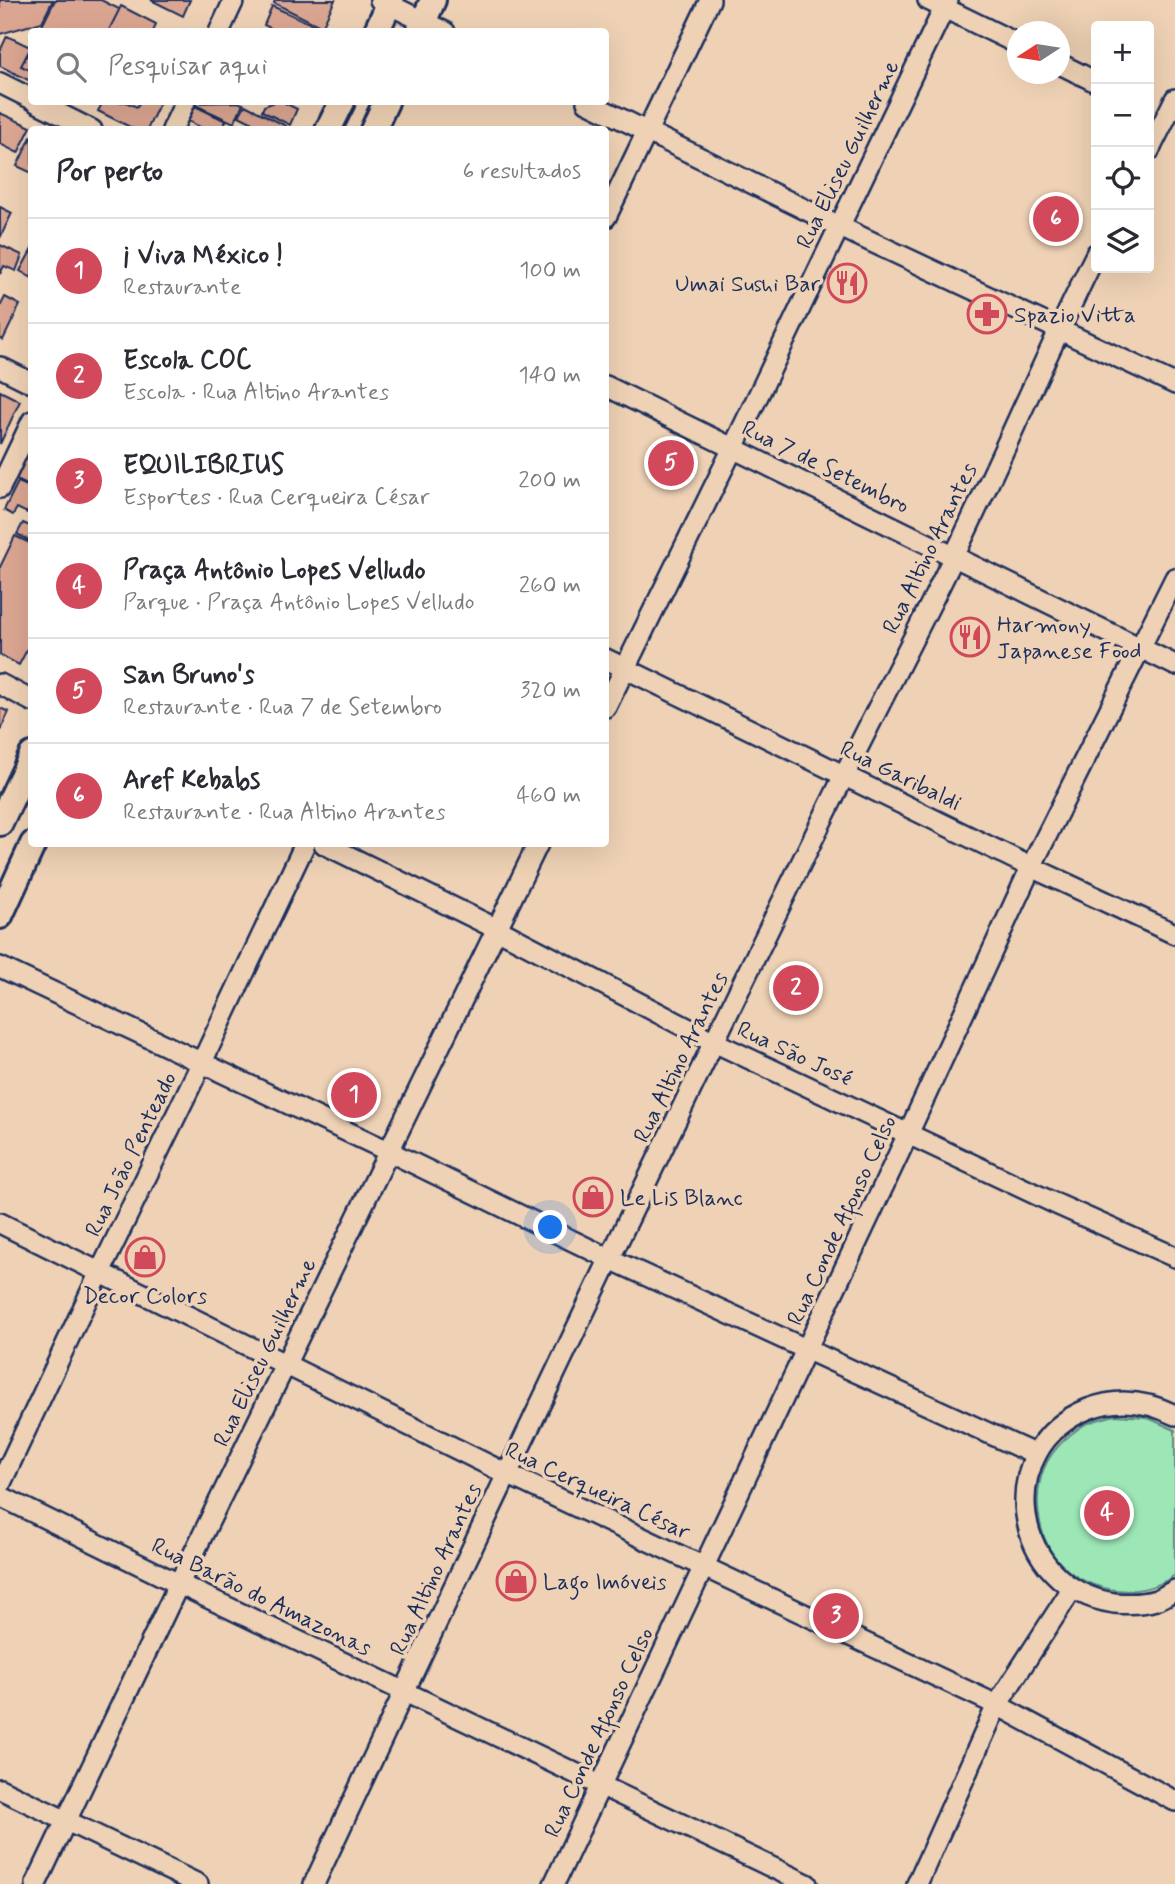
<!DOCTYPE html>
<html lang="pt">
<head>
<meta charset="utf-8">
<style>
	:root { --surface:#fff; --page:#f2f2f3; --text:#2b2b33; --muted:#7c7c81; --line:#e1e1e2; --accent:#d1495b }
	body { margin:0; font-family:Mynerve,sans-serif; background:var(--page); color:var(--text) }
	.controls { position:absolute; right:21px; top:21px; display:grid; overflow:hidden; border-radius:7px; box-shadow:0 7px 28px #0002 }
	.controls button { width:63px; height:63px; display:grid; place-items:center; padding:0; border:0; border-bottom:2px solid var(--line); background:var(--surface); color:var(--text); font:35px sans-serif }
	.compass { position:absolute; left:1007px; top:21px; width:63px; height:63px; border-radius:50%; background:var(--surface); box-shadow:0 7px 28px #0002; rotate:258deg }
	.you { position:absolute; left:551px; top:1228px; width:24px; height:24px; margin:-18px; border:5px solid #fff; border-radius:50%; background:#1a73e8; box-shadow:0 0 0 10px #1a73e833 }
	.badge { display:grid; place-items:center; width:46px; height:46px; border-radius:50%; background:var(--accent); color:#fff; font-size:23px; font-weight:700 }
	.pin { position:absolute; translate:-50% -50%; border:4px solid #fff; box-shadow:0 2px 7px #0006 }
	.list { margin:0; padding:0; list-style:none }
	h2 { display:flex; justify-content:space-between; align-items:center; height:91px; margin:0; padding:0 28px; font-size:30px }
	h2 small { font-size:23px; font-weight:400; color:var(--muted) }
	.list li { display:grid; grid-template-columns:46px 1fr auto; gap:21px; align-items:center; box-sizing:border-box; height:105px; padding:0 28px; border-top:2px solid var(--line) }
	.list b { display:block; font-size:26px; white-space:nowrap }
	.list p { margin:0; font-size:23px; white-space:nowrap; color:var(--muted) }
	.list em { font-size:23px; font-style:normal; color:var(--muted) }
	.icon { flex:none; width:38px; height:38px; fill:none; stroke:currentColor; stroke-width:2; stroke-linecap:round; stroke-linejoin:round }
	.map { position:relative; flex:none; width:1175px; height:1884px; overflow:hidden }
	.search { position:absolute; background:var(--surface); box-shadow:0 7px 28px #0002; left:28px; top:28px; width:581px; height:77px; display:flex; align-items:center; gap:18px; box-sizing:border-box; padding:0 24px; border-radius:7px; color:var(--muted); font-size:26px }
	.panel { position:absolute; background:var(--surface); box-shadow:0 7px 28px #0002; left:28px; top:126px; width:581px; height:721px; border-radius:7px }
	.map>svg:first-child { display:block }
	.green { fill:#9de7b6; stroke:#5c8b8a; stroke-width:2 }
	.building { fill:#dba691; stroke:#1b2f5e; stroke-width:2 }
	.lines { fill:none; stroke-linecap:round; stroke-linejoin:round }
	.minor-casing { stroke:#1b2f5e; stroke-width:24 }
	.major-casing { stroke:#1b2f5e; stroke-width:30 }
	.minor { stroke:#efd2b5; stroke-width:19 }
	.major { stroke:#efd2b5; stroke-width:24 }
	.labels { text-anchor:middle; stroke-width:7; stroke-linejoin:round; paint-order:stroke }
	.street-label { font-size:23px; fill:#1b2f5e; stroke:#efd2b5 }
	.poi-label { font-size:23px; fill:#1b2f5e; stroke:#efd2b5; text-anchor:start }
</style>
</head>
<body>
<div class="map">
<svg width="1175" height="1884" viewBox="0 0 1175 1884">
	<rect width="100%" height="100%" fill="#efd2b5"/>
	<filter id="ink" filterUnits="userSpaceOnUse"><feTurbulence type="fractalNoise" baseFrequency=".0143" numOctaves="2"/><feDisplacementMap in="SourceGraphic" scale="14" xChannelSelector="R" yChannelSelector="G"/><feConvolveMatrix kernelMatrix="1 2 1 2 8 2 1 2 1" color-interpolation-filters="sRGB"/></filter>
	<g filter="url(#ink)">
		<!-- green -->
		<path class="green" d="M 1115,1415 L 1146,1417 L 1175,1430 L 1175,1575 C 1138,1602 1082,1593 1054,1556 C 1037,1532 1033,1495 1044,1468 C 1052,1450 1068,1435 1084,1425 C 1093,1420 1105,1418 1115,1415 Z"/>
		<!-- building -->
		<g class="building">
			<path d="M 0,0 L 53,0 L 42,22 L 0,34 Z"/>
			<path d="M 55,0 L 101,0 L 123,11 L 113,32 L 39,32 Z"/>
			<path d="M 151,0 L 190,0 L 183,16 Z"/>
			<path d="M 275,0 L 335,0 L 322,27 L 274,3 Z"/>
			<path d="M 121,6 L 156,24 L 153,32 L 108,32 Z"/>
			<path d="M 272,6 L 318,27 L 316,32 L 278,32 L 264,25 Z"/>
			<path d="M 7,36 L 30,47 L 32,45 L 32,82 L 0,66 L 0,51 Z"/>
			<path d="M 32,45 L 32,71 L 21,66 Z"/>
			<path d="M 103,102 L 126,102 L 137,107 L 140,102 L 160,102 L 147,130 L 136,130 L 98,111 Z"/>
			<path d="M 275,102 L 283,102 L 297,109 L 290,125 L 262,111 L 264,106 Z"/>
			<path d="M 191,103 L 238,102 L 243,104 L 234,123 Z"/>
			<path d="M 245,105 L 286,126 L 284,130 L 247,130 L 251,122 L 239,116 Z"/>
			<path d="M 195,106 L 226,121 L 222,130 L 206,130 L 188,121 Z"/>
			<path d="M 0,113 L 31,127 L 18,153 L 0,144 Z"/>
			<path d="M 32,135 L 32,173 L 17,166 Z"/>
			<path d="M 0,207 L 12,213 L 0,238 Z"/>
			<path d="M 0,245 L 22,255 L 16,271 L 4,266 L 0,274 Z"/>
			<path d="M 32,249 L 32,278 L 20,271 Z"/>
			<path d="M 5,297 L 20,305 L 3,340 L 0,338 L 0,307 Z"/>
			<path d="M 0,391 L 20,401 L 0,444 Z"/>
			<path d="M 23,454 L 32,457 L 32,487 L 12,478 Z"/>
			<path d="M 18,482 L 32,488 L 32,510 L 29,509 L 27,513 L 17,508 L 13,515 L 4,510 Z"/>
			<path d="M 23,523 L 32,527 L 32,542 L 17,534 Z"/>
			<path d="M 15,536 L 32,544 L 32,640 L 19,665 L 0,655 L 0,567 Z"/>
			<path d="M 0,708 L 9,712 L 0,731 Z"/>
		</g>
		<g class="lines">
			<defs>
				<g id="minor">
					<path d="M 380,0 L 445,32"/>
					<path d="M 928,0 L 1018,44"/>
					<path d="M 219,32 L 234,0"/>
					<path d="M 1060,64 L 1096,82"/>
					<path d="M 0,83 L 32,99"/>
					<path d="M 36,102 L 92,130"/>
					<path d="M 587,102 L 857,235 L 1175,384"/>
					<path d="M 172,130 L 185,102"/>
					<path d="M 1149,151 L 1175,99"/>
					<path d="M 606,217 L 710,0"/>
					<path d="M 0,367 L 32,383"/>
					<path d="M 606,386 L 1175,665"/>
					<path d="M 0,488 L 32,421"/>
					<path d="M 606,659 L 1031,867 L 1175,934"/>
					<path d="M 0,684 L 32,701"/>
					<path d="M 606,707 L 733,448 L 948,0"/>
					<path d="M 324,844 L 497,929 L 714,1042 L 1054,1203 L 1175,1257"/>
					<path d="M 0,967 L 388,1151 L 610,1259 L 1036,1455"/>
					<path d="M 0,1223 L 507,1474 L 997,1705 L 1175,1801"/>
					<path d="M 1175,1415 C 1147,1401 1118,1397 1088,1409 C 991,1448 1011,1588 1114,1603 C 1127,1604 1143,1604 1156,1600 C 1162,1598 1169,1593 1175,1590"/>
					<path d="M 0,1485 L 100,1272 L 202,1062 L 305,844"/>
					<path d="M 0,1496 L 179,1584 L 807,1884"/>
					<path d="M 0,1789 L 198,1884"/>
					<path d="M 36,1884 L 173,1596 L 538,844"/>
					<path d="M 314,1884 C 485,1519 657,1155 835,794 C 871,720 909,648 945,575 C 997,469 1043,360 1096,254"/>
					<path d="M 554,1884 L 908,1134 L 1031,867 L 1175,578"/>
					<path d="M 917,1884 L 997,1705 L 1072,1589"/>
				</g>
				<g id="major">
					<path d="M 376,32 L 391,0"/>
					<path d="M 419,32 L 433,0"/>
					<path d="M 328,130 L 342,102"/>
					<path d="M 373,130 L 386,102"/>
					<path d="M 0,823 L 32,755"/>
					<path d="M 0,916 L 33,844"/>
				</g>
			</defs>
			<!-- minor casing -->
			<use href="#minor" class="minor-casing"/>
			<!-- major casing -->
			<use href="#major" class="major-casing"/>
			<!-- minor -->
			<use href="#minor" class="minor"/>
			<!-- major -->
			<use href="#major" class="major"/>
		</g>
	</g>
	<!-- icons -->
	<defs>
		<symbol id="restaurant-ring" viewBox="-11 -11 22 22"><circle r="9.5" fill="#efd2b5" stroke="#d1495b" stroke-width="1.5"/><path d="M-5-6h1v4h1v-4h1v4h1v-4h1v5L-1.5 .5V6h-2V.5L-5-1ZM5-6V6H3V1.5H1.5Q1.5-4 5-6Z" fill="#d1495b"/></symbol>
		<symbol id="pharmacy-ring" viewBox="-11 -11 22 22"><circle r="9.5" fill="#efd2b5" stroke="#d1495b" stroke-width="1.5"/><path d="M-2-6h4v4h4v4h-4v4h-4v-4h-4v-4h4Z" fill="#d1495b"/></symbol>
		<symbol id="shop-ring" viewBox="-11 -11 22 22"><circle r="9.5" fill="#efd2b5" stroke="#d1495b" stroke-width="1.5"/><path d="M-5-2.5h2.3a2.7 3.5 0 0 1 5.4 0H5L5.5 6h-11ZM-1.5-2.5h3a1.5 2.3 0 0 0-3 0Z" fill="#d1495b"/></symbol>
	</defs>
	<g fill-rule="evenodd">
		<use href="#restaurant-ring" x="825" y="261" width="44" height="44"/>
		<use href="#pharmacy-ring" x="965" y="292" width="44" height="44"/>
		<use href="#restaurant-ring" x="948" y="615" width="44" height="44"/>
		<use href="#shop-ring" x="571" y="1175" width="44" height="44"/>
		<use href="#shop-ring" x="123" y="1235" width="44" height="44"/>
		<use href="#shop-ring" x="494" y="1559" width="44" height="44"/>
	</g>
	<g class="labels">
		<!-- street labels -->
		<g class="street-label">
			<text transform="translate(847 154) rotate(-64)" y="8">Rua Eliseu Guilherme</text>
			<text transform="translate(826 466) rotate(26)" y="8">Rua 7 de Setembro</text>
			<text transform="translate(929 548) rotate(-64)" y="8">Rua Altino Arantes</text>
			<text transform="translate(901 775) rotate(26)" y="8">Rua Garibaldi</text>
			<text transform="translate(795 1053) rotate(25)" y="8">Rua São José</text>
			<text transform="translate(680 1057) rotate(-64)" y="8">Rua Altino Arantes</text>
			<text transform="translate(130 1154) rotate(-64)" y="8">Rua João Penteado</text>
			<text transform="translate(841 1220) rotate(-65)" y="8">Rua Conde Afonso Celso</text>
			<text transform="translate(264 1352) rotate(-64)" y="8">Rua Eliseu Guilherme</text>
			<text transform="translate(598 1490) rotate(25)" y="8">Rua Cerqueira César</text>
			<text transform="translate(435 1569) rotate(-65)" y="8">Rua Altino Arantes</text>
			<text transform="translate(262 1596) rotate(26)" y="8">Rua Barão do Amazonas</text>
			<text transform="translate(598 1732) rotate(-65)" y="8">Rua Conde Afonso Celso</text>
		</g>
		<!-- poi labels -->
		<g class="poi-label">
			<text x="820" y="291" text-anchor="end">Umai Sushi Bar</text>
			<text x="1014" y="322">Spazio Vitta</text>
			<text x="997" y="632">Harmony<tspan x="997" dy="26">Japanese Food</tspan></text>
			<text x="620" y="1205">Le Lis Blanc</text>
			<text x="145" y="1303" text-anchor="middle">Decor Colors</text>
			<text x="543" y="1589">Lago Imóveis</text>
		</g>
	</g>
</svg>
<div class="controls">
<button>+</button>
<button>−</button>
<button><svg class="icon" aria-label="locate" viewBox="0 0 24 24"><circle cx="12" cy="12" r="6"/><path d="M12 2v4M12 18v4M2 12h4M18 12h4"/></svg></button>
<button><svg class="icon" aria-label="layers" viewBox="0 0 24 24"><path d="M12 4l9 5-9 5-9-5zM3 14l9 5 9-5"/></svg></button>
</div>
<svg class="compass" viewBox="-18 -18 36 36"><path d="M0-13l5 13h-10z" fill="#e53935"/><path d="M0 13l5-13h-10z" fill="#7c7c81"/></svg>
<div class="you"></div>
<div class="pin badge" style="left:354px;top:1095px">1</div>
<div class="pin badge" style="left:796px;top:988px">2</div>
<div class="pin badge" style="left:836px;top:1616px">3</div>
<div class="pin badge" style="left:1107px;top:1513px">4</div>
<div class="pin badge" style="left:671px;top:463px">5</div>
<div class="pin badge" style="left:1056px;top:219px">6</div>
<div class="search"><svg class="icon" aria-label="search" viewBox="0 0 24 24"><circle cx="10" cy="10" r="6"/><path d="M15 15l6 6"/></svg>Pesquisar aqui</div>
<section class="panel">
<h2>Por perto<small>6 resultados</small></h2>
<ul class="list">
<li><span class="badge">1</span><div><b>¡ Viva México !</b><p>Restaurante</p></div><em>100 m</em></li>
<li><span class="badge">2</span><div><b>Escola COC</b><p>Escola · Rua Altino Arantes</p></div><em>140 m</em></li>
<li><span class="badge">3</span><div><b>EQUILIBRIUS</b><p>Esportes · Rua Cerqueira César</p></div><em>200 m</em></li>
<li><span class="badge">4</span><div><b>Praça Antônio Lopes Velludo</b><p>Parque · Praça Antônio Lopes Velludo</p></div><em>260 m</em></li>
<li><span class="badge">5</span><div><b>San Bruno's</b><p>Restaurante · Rua 7 de Setembro</p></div><em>320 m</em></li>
<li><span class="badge">6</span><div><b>Aref Kebabs</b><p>Restaurante · Rua Altino Arantes</p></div><em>460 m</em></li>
</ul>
</section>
</div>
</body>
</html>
